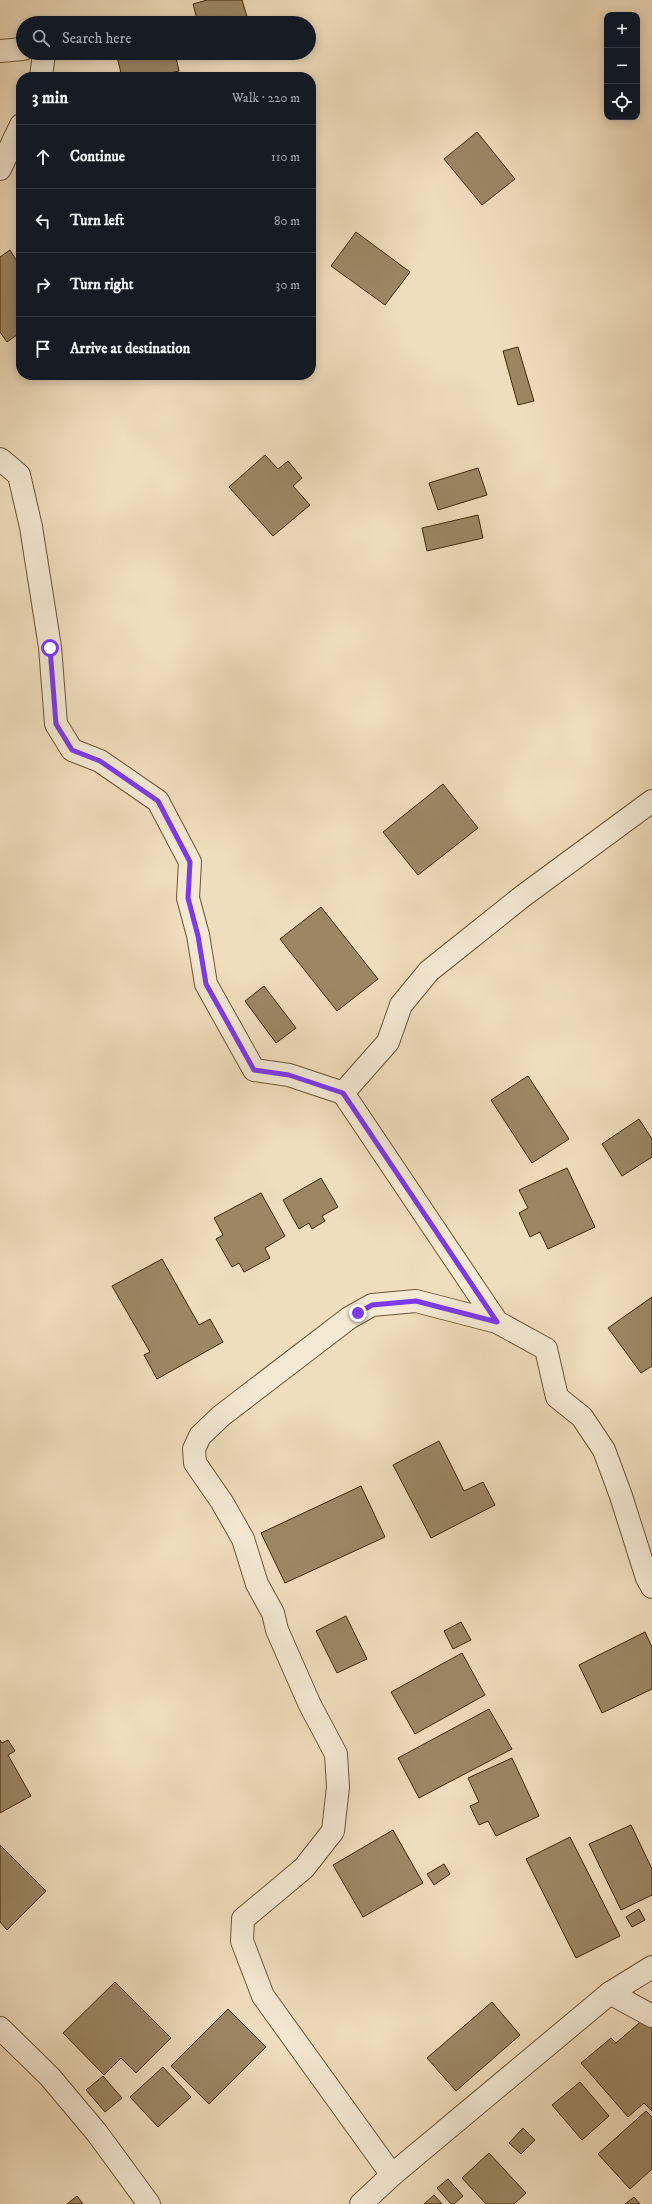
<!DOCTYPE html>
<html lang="en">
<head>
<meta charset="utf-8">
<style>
	:root { --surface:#171b24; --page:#242831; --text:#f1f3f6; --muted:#9ea1a6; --line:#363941 }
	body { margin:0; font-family:"IM FELL DW Pica",serif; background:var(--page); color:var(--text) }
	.controls { position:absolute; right:12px; top:12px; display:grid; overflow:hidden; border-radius:8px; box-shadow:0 2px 10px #0003 }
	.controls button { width:36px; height:36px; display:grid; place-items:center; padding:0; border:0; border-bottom:1px solid var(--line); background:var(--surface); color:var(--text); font:20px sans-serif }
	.stop { position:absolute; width:12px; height:12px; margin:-9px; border:3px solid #7c3aed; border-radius:50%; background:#fff }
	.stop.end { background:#7c3aed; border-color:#fff; box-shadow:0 1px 4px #0008 }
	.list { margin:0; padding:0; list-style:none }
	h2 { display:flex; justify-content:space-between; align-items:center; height:52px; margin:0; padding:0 16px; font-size:17px }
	h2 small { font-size:13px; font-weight:400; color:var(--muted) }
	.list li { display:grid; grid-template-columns:26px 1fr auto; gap:12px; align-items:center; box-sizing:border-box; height:64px; padding:0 16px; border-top:1px solid var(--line) }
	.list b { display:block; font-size:15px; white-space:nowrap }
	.list em { font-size:13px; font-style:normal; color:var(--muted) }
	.icon { flex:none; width:22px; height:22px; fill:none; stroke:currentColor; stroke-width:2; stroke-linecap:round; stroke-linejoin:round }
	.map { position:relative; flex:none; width:652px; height:2204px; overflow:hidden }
	.search { position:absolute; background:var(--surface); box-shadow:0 2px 10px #0003; left:16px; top:16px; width:300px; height:44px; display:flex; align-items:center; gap:10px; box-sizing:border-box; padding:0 14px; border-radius:22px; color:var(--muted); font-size:15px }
	.panel { position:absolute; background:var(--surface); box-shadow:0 2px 10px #0003; left:16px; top:72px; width:300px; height:308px; border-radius:16px }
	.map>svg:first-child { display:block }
	.building { fill:#9c8765; stroke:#412906 }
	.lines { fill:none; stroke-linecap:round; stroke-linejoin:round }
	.minor-casing { stroke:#6d5634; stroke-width:24 }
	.minor { stroke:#f5e9d4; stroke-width:22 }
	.route { stroke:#7c3aed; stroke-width:5 }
</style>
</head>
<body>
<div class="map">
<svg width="652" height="2204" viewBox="0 0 652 2204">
	<rect width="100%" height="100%" fill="#f0ddbd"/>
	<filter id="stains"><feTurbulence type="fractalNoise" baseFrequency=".005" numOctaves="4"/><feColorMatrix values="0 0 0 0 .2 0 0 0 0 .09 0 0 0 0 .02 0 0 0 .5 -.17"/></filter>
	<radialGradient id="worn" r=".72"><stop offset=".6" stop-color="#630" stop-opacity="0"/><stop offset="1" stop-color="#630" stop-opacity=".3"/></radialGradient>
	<!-- building -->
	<g class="building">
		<path d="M 207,0 L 242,0 L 249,23 L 198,23 L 193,4 Z"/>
		<path d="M 166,17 L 168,23 L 142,23 Z"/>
		<path d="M 116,53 L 175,53 L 179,71 L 152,77 L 122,77 Z"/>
		<path d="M 477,132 L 515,179 L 482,205 L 444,159 Z"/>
		<path d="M 356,232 L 410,272 L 385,305 L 331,266 Z"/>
		<path d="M 10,250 L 21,268 L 21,332 L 7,342 L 0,332 L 0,257 Z"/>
		<path d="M 518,347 L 534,401 L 518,405 L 503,351 Z"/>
		<path d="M 265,455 L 278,469 L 288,461 L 302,478 L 293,486 L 310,505 L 273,536 L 229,487 Z"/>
		<path d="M 478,468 L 487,495 L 438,510 L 429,483 Z"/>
		<path d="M 478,515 L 483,538 L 427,551 L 422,528 Z"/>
		<path d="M 443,784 L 478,828 L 418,875 L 383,832 Z"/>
		<path d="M 321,907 L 378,979 L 337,1011 L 280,939 Z"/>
		<path d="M 264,986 L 296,1028 L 276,1043 L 245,1001 Z"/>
		<path d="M 528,1076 L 569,1139 L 532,1163 L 491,1100 Z"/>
		<path d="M 639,1119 L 652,1139 L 652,1157 L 622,1176 L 602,1144 Z"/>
		<path d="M 567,1168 L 595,1227 L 548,1249 L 540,1232 L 530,1237 L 519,1213 L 528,1208 L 519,1190 Z"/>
		<path d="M 321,1178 L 338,1207 L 322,1216 L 325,1221 L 312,1229 L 309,1223 L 299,1229 L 283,1200 Z"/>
		<path d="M 261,1193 L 285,1236 L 265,1248 L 270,1258 L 244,1272 L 239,1263 L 232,1267 L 216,1239 L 223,1235 L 214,1218 Z"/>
		<path d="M 162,1259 L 199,1325 L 210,1319 L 223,1342 L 157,1379 L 144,1355 L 150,1352 L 112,1286 Z"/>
		<path d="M 652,1297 L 652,1366 L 641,1373 L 608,1328 Z"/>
		<path d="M 439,1441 L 464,1491 L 483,1482 L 495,1505 L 431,1538 L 393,1465 Z"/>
		<path d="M 361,1486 L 385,1537 L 285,1583 L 261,1533 Z"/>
		<path d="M 346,1616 L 367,1659 L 337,1673 L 316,1631 Z"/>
		<path d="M 461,1622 L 471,1640 L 453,1649 L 444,1631 Z"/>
		<path d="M 645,1632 L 652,1647 L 652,1689 L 602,1713 L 579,1665 Z"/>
		<path d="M 462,1653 L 485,1695 L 415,1734 L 391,1692 Z"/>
		<path d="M 489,1709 L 512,1749 L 419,1798 L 398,1758 Z"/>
		<path d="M 0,1740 L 2,1743 L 8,1740 L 15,1751 L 8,1755 L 31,1796 L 0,1813 Z"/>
		<path d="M 512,1758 L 539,1816 L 496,1836 L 488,1821 L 479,1825 L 470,1806 L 479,1802 L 468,1778 Z"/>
		<path d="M 631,1825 L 652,1869 L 652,1895 L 621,1910 L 589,1844 Z"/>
		<path d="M 393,1830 L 423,1883 L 363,1917 L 333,1865 Z"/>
		<path d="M 570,1837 L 620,1936 L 576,1958 L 526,1859 Z"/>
		<path d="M 0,1845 L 46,1891 L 7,1930 L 0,1922 Z"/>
		<path d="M 444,1864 L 450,1874 L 434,1885 L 427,1874 Z"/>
		<path d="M 639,1909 L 645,1920 L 632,1927 L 626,1917 Z"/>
		<path d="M 115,1982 L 171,2038 L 136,2073 L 121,2058 L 104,2075 L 63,2033 Z"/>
		<path d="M 492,2002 L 520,2035 L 456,2091 L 427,2058 Z"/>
		<path d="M 228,2009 L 266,2047 L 209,2104 L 171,2066 Z"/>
		<path d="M 646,2017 L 652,2024 L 652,2111 L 644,2103 L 628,2117 L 581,2063 L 611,2038 L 616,2043 Z"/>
		<path d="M 163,2067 L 191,2097 L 158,2127 L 130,2097 Z"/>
		<path d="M 103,2076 L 122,2098 L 105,2112 L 86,2090 Z"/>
		<path d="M 580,2082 L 609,2116 L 582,2140 L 552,2105 Z"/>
		<path d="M 646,2111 L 652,2117 L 652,2169 L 630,2189 L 598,2154 Z"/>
		<path d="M 523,2128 L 535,2140 L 521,2154 L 509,2143 Z"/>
		<path d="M 489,2153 L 526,2193 L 514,2204 L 486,2204 L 462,2178 Z"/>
		<path d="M 448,2179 L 463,2196 L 454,2204 L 451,2204 L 437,2188 Z"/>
		<path d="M 434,2195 L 442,2204 L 424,2204 Z"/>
		<path d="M 77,2196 L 83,2204 L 67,2204 Z"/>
		<path d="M 634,2197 L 640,2204 L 625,2204 Z"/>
	</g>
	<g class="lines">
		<defs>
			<g id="minor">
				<path d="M 0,51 L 23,49"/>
				<path d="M 41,77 L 44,53"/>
				<path d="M 0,169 L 21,125"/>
				<path d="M 0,459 L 19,475 L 31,527 L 50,647 L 56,724 L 72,750 L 100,761 L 158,801 L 190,862 L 188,898 L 198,935 L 206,984 L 254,1070 L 289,1075 L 343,1093 L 497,1322 L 546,1349 L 557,1397 L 582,1417 L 604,1450 L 621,1496 L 647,1578 L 652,1587"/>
				<path d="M 343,1093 L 388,1042 L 401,1005 L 429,971 L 523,896 L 652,801"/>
				<path d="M 610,1993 L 652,2016"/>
				<path d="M 0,2028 L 50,2077 L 97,2133 L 149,2204"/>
				<path d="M 392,2175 L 263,1996 L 242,1941 L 243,1919 L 304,1868 L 333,1831 L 338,1787 L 336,1754 L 310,1705 L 277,1630 L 273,1613 L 257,1584 L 243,1539 L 222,1502 L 195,1463 L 194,1449 L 200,1436 L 221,1416 L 349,1318 L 372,1305 L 416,1301 L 497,1322"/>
				<path d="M 361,2204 L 392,2175 L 610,1993 L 652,1967"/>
			</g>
		</defs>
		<!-- minor casing -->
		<use href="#minor" class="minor-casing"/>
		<!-- minor -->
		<use href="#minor" class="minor"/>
	</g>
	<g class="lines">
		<!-- route -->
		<path class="route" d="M 50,648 L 56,724 L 72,750 L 100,761 L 158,801 L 190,862 L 188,898 L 198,936 L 206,984 L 254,1070 L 289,1075 L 343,1093 L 497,1322 L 416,1301 L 372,1305 L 358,1313"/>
	</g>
	<rect width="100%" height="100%" filter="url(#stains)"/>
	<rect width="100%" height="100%" fill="url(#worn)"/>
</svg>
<div class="controls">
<button>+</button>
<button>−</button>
<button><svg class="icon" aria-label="locate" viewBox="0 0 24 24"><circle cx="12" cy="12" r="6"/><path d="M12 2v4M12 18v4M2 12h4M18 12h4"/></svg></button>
</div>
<div class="stop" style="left:50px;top:648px"></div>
<div class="stop end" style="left:358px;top:1313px"></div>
<div class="search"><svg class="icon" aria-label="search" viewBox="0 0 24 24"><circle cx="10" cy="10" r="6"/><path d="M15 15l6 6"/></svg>Search here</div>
<section class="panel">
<h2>3 min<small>Walk · 220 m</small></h2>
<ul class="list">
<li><svg class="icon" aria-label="ahead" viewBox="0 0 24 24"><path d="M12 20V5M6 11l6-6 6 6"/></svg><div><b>Continue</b></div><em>110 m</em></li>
<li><svg class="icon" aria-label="left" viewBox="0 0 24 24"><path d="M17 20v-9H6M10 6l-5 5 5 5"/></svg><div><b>Turn left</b></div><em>80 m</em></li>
<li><svg class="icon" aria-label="right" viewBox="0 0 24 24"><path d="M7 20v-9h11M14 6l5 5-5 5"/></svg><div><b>Turn right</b></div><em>30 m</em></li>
<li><svg class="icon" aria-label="arrive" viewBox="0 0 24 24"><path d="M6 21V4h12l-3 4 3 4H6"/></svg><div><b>Arrive at destination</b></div></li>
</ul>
</section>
</div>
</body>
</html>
